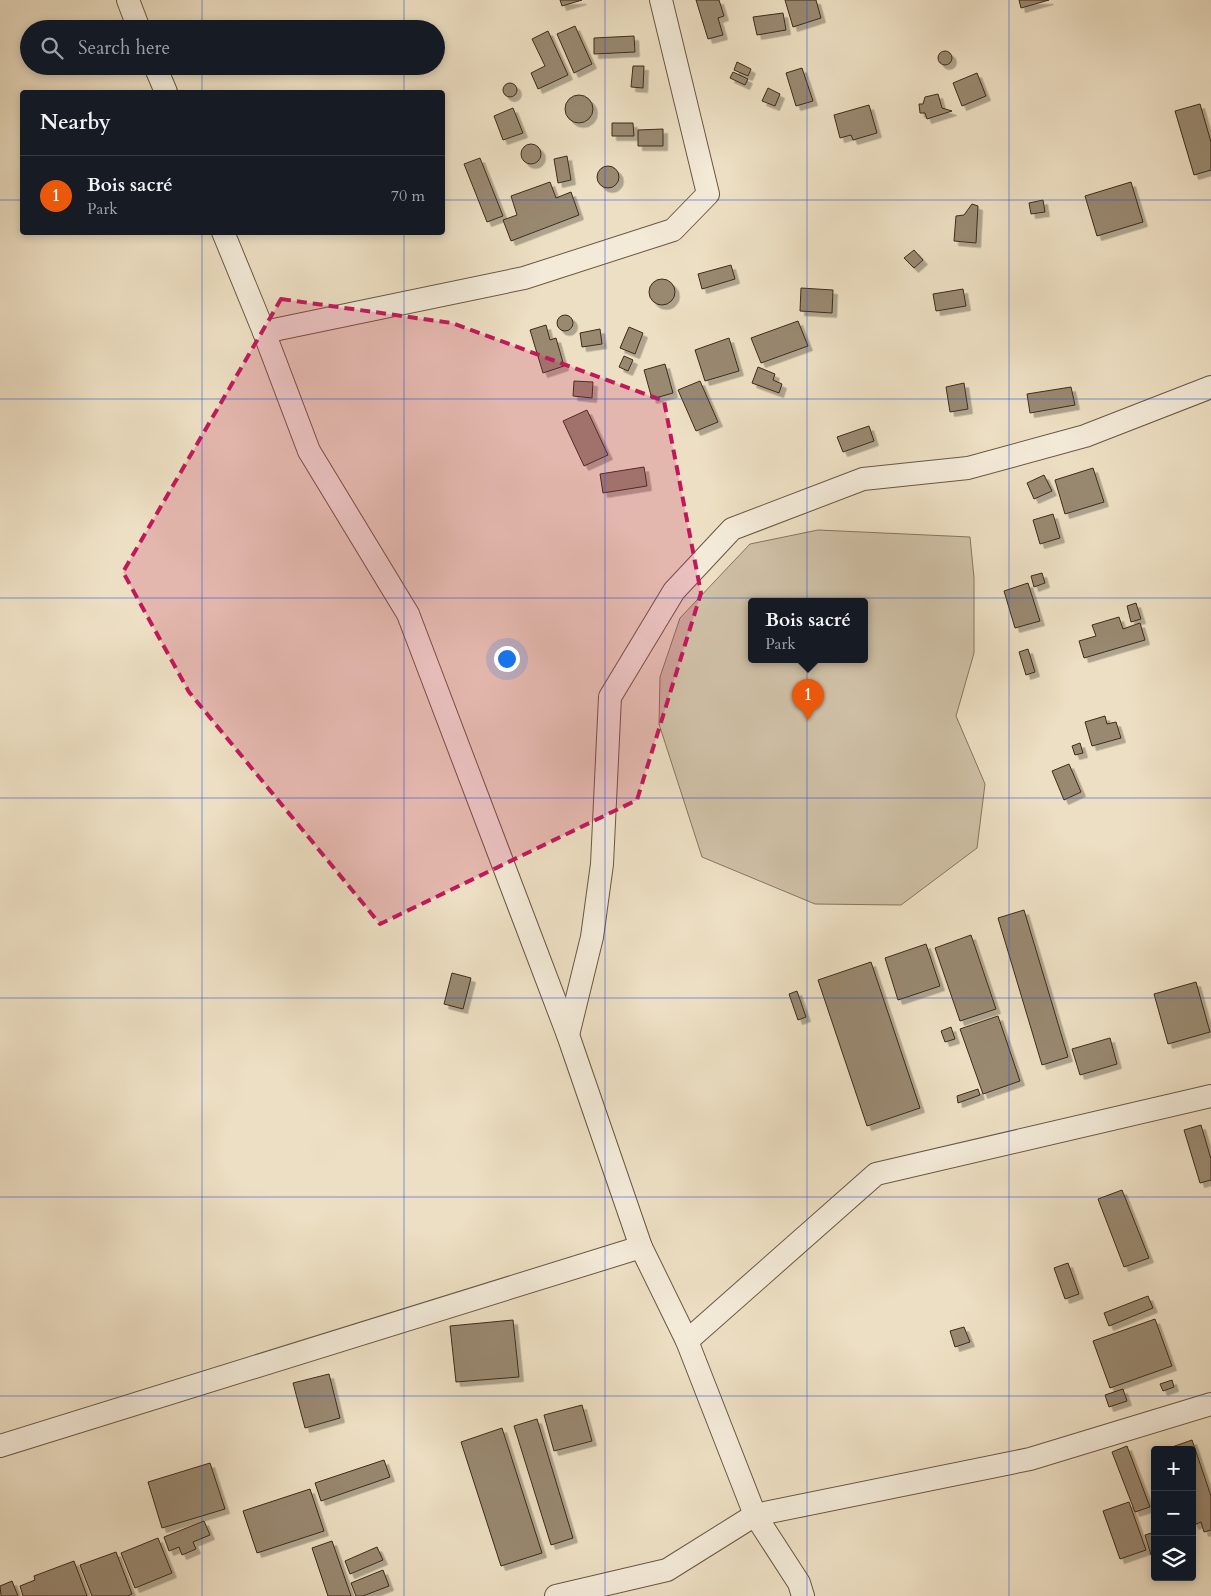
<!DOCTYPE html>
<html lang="en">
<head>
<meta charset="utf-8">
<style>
	:root { --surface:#171b24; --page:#242831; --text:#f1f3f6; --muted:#9ea1a6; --line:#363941; --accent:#ea580c }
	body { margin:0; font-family:Cardo,serif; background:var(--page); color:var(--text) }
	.controls { position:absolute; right:15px; bottom:15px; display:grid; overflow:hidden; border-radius:5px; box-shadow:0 2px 8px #0003 }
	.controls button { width:45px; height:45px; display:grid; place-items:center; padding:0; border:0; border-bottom:1px solid var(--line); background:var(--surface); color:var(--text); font:25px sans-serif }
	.you { position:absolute; left:506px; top:658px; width:18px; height:18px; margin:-12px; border:4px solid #fff; border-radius:50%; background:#1a73e8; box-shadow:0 0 0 8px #1a73e833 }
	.badge { display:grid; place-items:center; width:32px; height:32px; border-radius:50%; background:var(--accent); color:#fff; font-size:16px; font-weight:700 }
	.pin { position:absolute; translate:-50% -41px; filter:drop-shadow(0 1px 2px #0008) }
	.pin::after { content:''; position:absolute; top:26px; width:18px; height:15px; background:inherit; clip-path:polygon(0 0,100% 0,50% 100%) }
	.popup { position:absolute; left:748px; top:598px; width:120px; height:65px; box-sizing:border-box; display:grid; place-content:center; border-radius:5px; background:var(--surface); filter:drop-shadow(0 1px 4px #0005); font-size:16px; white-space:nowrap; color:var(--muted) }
	.popup b { font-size:19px; color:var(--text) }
	.popup::after { content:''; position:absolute; left:50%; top:100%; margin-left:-10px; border:10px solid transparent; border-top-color:var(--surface) }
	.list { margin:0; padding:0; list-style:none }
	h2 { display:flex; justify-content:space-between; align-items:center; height:65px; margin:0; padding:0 20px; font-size:21px }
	h2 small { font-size:16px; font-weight:400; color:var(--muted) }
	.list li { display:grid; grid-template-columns:32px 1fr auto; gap:15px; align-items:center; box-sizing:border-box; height:80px; padding:0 20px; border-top:1px solid var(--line) }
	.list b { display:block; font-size:19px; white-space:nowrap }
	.list p { margin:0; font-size:16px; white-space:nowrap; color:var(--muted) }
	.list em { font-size:16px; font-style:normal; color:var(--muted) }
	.icon { flex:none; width:28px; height:28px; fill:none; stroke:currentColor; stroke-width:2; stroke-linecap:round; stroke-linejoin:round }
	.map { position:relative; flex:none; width:1211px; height:1596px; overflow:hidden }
	.search { position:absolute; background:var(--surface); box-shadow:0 2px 8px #0003; left:20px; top:20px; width:425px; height:55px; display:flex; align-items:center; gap:12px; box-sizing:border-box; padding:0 18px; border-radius:28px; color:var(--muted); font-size:19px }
	.panel { position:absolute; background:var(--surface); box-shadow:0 2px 8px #0003; left:20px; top:90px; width:425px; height:145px; border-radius:5px }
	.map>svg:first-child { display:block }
	.green { fill:#cfc0a6; stroke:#86765f; fill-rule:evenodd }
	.building { fill:#998971; stroke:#3e2b18; filter:url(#shadow) }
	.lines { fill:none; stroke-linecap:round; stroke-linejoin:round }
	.street-casing { stroke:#6a5843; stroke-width:24 }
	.street { stroke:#f3ead8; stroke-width:22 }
	.marked { fill:#c2185b; fill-opacity:0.2; stroke:#c2185b; stroke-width:4; stroke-dasharray:10 6; stroke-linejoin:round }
	.grid { fill:none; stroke:#1d4ed8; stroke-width:1; stroke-opacity:0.55 }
</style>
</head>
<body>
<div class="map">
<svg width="1211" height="1596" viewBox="0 0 1211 1596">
	<defs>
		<filter id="shadow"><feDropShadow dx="4.5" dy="4.5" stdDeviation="0" flood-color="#0004"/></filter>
	</defs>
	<rect width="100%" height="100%" fill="#eddfc3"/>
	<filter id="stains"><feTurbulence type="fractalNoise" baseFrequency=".004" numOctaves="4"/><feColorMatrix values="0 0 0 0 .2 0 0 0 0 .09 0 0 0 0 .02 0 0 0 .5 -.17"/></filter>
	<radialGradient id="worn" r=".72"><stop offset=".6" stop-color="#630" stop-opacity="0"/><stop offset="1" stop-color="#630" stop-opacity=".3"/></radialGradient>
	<!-- green -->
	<path class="green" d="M 818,530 L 970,537 L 974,578 L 974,653 L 956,716 L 985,784 L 977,848 L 901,905 L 815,904 L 702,857 L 659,724 L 660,677 L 680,618 L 750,544 ZM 752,601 L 864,601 L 864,659 L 752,659 Z"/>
	<!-- building -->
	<g class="building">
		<path d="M 560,0 L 582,0 L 562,6 Z"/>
		<path d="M 696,0 L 719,0 L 724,16 L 718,18 L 723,35 L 708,39 Z"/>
		<path d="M 785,0 L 816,0 L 821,18 L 793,27 Z"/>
		<path d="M 1019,0 L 1049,0 L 1021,8 Z"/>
		<path d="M 783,13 L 786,30 L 757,35 L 753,17 Z"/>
		<path d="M 575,26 L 592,64 L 574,73 L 557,34 Z"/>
		<path d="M 548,31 L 568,75 L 538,89 L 531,73 L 545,66 L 532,39 Z"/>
		<path d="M 634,36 L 635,52 L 594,54 L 594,38 Z"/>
		<circle cx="945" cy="58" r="7"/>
		<path d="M 737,62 L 751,69 L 748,76 L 734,70 Z"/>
		<path d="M 633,66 L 644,66 L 643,88 L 631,87 Z"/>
		<path d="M 802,68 L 813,101 L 796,106 L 786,73 Z"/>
		<path d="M 733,72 L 748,79 L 745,85 L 730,78 Z"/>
		<path d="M 977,73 L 986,96 L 962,106 L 953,83 Z"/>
		<circle cx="510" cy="90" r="7"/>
		<path d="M 768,88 L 780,94 L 775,106 L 762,101 Z"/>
		<path d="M 938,94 L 942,108 L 952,111 L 927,119 L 925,113 L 920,113 L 919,104 L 923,104 L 925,97 Z"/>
		<circle cx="579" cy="109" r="14"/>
		<path d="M 1200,104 L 1211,142 L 1211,170 L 1194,175 L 1175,111 Z"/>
		<path d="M 869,105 L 877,133 L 853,140 L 851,135 L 840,138 L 834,115 Z"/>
		<path d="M 513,108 L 523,133 L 503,140 L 494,116 Z"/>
		<path d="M 612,123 L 633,123 L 634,136 L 612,136 Z"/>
		<path d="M 663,129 L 663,146 L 638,146 L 638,130 Z"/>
		<circle cx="531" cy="154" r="10"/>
		<path d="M 567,156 L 571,180 L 558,183 L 554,159 Z"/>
		<path d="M 480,158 L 503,216 L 487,222 L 464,164 Z"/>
		<circle cx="608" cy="177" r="11"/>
		<path d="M 550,182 L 556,198 L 571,192 L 579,215 L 511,241 L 503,220 L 517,215 L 511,196 Z"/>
		<path d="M 1131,182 L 1143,222 L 1097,236 L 1085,196 Z"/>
		<path d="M 1043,200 L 1045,212 L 1031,214 L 1029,203 Z"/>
		<path d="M 972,204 L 978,206 L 976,243 L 954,241 L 956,216 L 964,215 Z"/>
		<path d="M 914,250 L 923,260 L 914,268 L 904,258 Z"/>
		<path d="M 731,265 L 735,279 L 702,289 L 698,274 Z"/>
		<circle cx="662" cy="292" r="13"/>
		<path d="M 801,288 L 833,290 L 832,313 L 800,311 Z"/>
		<path d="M 963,289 L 966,306 L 936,311 L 933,294 Z"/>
		<circle cx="565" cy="323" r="8"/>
		<path d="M 798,321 L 808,346 L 761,363 L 751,338 Z"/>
		<path d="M 546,325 L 550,340 L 556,338 L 564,366 L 543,373 L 530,330 Z"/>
		<path d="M 629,327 L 643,333 L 635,354 L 620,348 Z"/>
		<path d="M 600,329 L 602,344 L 582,347 L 580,333 Z"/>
		<path d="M 729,338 L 739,371 L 705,381 L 695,350 Z"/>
		<path d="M 624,356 L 633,360 L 628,371 L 619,367 Z"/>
		<path d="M 665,364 L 673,393 L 652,399 L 644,370 Z"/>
		<path d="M 758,367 L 775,374 L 773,380 L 782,384 L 779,393 L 752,383 Z"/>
		<path d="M 574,381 L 593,382 L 592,398 L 573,396 Z"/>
		<path d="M 700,381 L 718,422 L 696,431 L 678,390 Z"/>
		<path d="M 964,383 L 968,409 L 950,412 L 946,387 Z"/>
		<path d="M 1071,387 L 1075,405 L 1030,413 L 1027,394 Z"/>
		<path d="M 587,410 L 608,455 L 584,466 L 563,421 Z"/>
		<path d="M 869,426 L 874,441 L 843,452 L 837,437 Z"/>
		<path d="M 644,467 L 647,486 L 603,493 L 600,474 Z"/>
		<path d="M 1093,468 L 1104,502 L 1065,514 L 1055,480 Z"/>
		<path d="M 1044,475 L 1052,491 L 1034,499 L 1027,483 Z"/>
		<path d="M 1053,514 L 1060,538 L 1040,544 L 1033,520 Z"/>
		<path d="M 1042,573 L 1045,583 L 1034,587 L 1031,576 Z"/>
		<path d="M 1028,583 L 1040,621 L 1015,628 L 1004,591 Z"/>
		<path d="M 1136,603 L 1141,619 L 1131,622 L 1127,606 Z"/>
		<path d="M 1119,617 L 1123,629 L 1140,623 L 1145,640 L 1084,658 L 1079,641 L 1096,636 L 1092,625 Z"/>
		<path d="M 1028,649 L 1035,672 L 1026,675 L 1019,652 Z"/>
		<path d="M 1105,716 L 1107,724 L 1116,722 L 1121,738 L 1092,746 L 1085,722 Z"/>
		<path d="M 1080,743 L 1083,753 L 1075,755 L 1072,746 Z"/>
		<path d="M 1069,764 L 1081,792 L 1064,800 L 1052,771 Z"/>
		<path d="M 1024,910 L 1068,1057 L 1042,1065 L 998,918 Z"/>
		<path d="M 971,935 L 996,1009 L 960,1021 L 935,948 Z"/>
		<path d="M 926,944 L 940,986 L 898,1000 L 885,958 Z"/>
		<path d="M 871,962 L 920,1108 L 867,1126 L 818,980 Z"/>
		<path d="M 452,973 L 471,978 L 463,1009 L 444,1004 Z"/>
		<path d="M 1196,982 L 1210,1032 L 1168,1044 L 1154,994 Z"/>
		<path d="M 797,991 L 806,1017 L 798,1020 L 789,994 Z"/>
		<path d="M 998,1016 L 1020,1081 L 983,1094 L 960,1029 Z"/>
		<path d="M 951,1027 L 955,1039 L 945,1042 L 941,1031 Z"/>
		<path d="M 1110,1038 L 1117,1064 L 1080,1075 L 1072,1049 Z"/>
		<path d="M 978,1089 L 980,1095 L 958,1103 L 957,1096 Z"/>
		<path d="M 1201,1125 L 1211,1159 L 1211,1180 L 1200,1183 L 1184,1130 Z"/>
		<path d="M 1122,1190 L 1149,1258 L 1124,1267 L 1098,1199 Z"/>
		<path d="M 1068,1263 L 1079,1294 L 1065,1299 L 1054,1268 Z"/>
		<path d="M 1148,1296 L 1153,1308 L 1109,1326 L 1104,1313 Z"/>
		<path d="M 1155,1319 L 1172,1366 L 1110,1388 L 1093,1341 Z"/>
		<path d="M 513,1320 L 519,1377 L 456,1382 L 450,1326 Z"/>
		<path d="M 964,1327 L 970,1342 L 955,1347 L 950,1331 Z"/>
		<path d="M 329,1374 L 340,1418 L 305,1428 L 293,1383 Z"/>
		<path d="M 1172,1380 L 1174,1387 L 1163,1391 L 1160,1384 Z"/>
		<path d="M 1123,1389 L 1127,1401 L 1109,1407 L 1105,1395 Z"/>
		<path d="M 582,1405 L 592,1441 L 554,1451 L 544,1415 Z"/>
		<path d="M 537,1419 L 573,1538 L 551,1545 L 514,1426 Z"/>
		<path d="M 502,1428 L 542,1553 L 501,1566 L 461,1442 Z"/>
		<path d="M 1192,1440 L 1211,1496 L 1211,1530 L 1204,1532 L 1201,1522 L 1194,1525 L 1192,1520 L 1192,1450 L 1173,1450 L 1172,1447 Z"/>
		<path d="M 1127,1446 L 1150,1507 L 1135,1512 L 1112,1452 Z"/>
		<path d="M 384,1460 L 390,1477 L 321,1501 L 315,1483 Z"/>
		<path d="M 210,1463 L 225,1509 L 162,1528 L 148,1482 Z"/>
		<path d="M 310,1489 L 324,1531 L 257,1553 L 243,1511 Z"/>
		<path d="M 1129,1502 L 1146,1550 L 1120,1559 L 1103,1511 Z"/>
		<path d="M 204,1521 L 210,1535 L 193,1542 L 196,1549 L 182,1555 L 179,1547 L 169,1551 L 164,1537 Z"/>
		<path d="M 1155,1532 L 1155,1554 L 1151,1555 L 1145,1535 Z"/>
		<path d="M 158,1538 L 172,1573 L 135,1588 L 121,1553 Z"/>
		<path d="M 332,1541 L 351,1596 L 328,1596 L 312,1548 Z"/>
		<path d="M 377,1547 L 383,1560 L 350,1574 L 345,1561 Z"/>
		<path d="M 116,1552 L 132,1594 L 128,1596 L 92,1596 L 80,1565 Z"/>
		<path d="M 74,1561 L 87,1596 L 23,1596 L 20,1586 L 35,1580 L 34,1576 Z"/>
		<path d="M 383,1570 L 389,1586 L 363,1596 L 356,1596 L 351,1583 Z"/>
		<path d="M 12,1581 L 18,1596 L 1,1596 L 0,1586 Z"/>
	</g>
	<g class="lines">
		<defs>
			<g id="street">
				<path d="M 128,0 L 139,29"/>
				<path d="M 155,66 L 166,92"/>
				<path d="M 223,232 L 264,332 L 309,451 L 408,614 L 568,1035 L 641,1247 L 687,1341 L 755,1515 L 799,1583 L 803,1596"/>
				<path d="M 264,332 L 524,278 L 673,230 L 708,194 L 661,0"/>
				<path d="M 568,1035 L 592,937 L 602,864 L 610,697 L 674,591 L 732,529 L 863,479 L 968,468 L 1085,436 L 1211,387"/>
				<path d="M 687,1341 L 876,1174 L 1211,1096"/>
				<path d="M 0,1446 L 641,1247"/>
				<path d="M 556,1596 L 667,1570 L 755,1515 L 1030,1459 L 1211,1404"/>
			</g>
		</defs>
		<!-- street casing -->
		<use href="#street" class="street-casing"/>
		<!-- street -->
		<use href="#street" class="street"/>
	</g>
	<!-- marked area -->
	<path class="marked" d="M 281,299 L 452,323 L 664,401 L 701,593 L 637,800 L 380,924 L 189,692 L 123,572 Z"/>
	<!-- grid -->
	<path class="grid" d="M 202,0 L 202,29M 404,0 L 404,29M 605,0 L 605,1596M 807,0 L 807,1596M 1009,0 L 1009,1596M 202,66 L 202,92M 404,66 L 404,92M 0,200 L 22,200M 442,200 L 1211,200M 202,232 L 202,1596M 404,232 L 404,1596M 0,399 L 1211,399M 0,598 L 1211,598M 0,798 L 1211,798M 0,998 L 1211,998M 0,1197 L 1211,1197M 0,1396 L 1211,1396"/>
	<rect width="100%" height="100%" filter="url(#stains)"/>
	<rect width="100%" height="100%" fill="url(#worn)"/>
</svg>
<div class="controls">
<button>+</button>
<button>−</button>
<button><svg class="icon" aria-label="layers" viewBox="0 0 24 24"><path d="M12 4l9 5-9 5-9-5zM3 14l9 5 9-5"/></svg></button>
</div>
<div class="you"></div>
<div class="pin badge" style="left:808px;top:720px">1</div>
<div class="popup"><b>Bois sacré</b>Park</div>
<div class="search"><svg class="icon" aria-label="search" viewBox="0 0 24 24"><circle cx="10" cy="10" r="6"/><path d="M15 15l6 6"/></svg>Search here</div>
<section class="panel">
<h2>Nearby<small></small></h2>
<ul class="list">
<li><span class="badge">1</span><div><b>Bois sacré</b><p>Park</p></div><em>70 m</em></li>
</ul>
</section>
</div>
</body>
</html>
